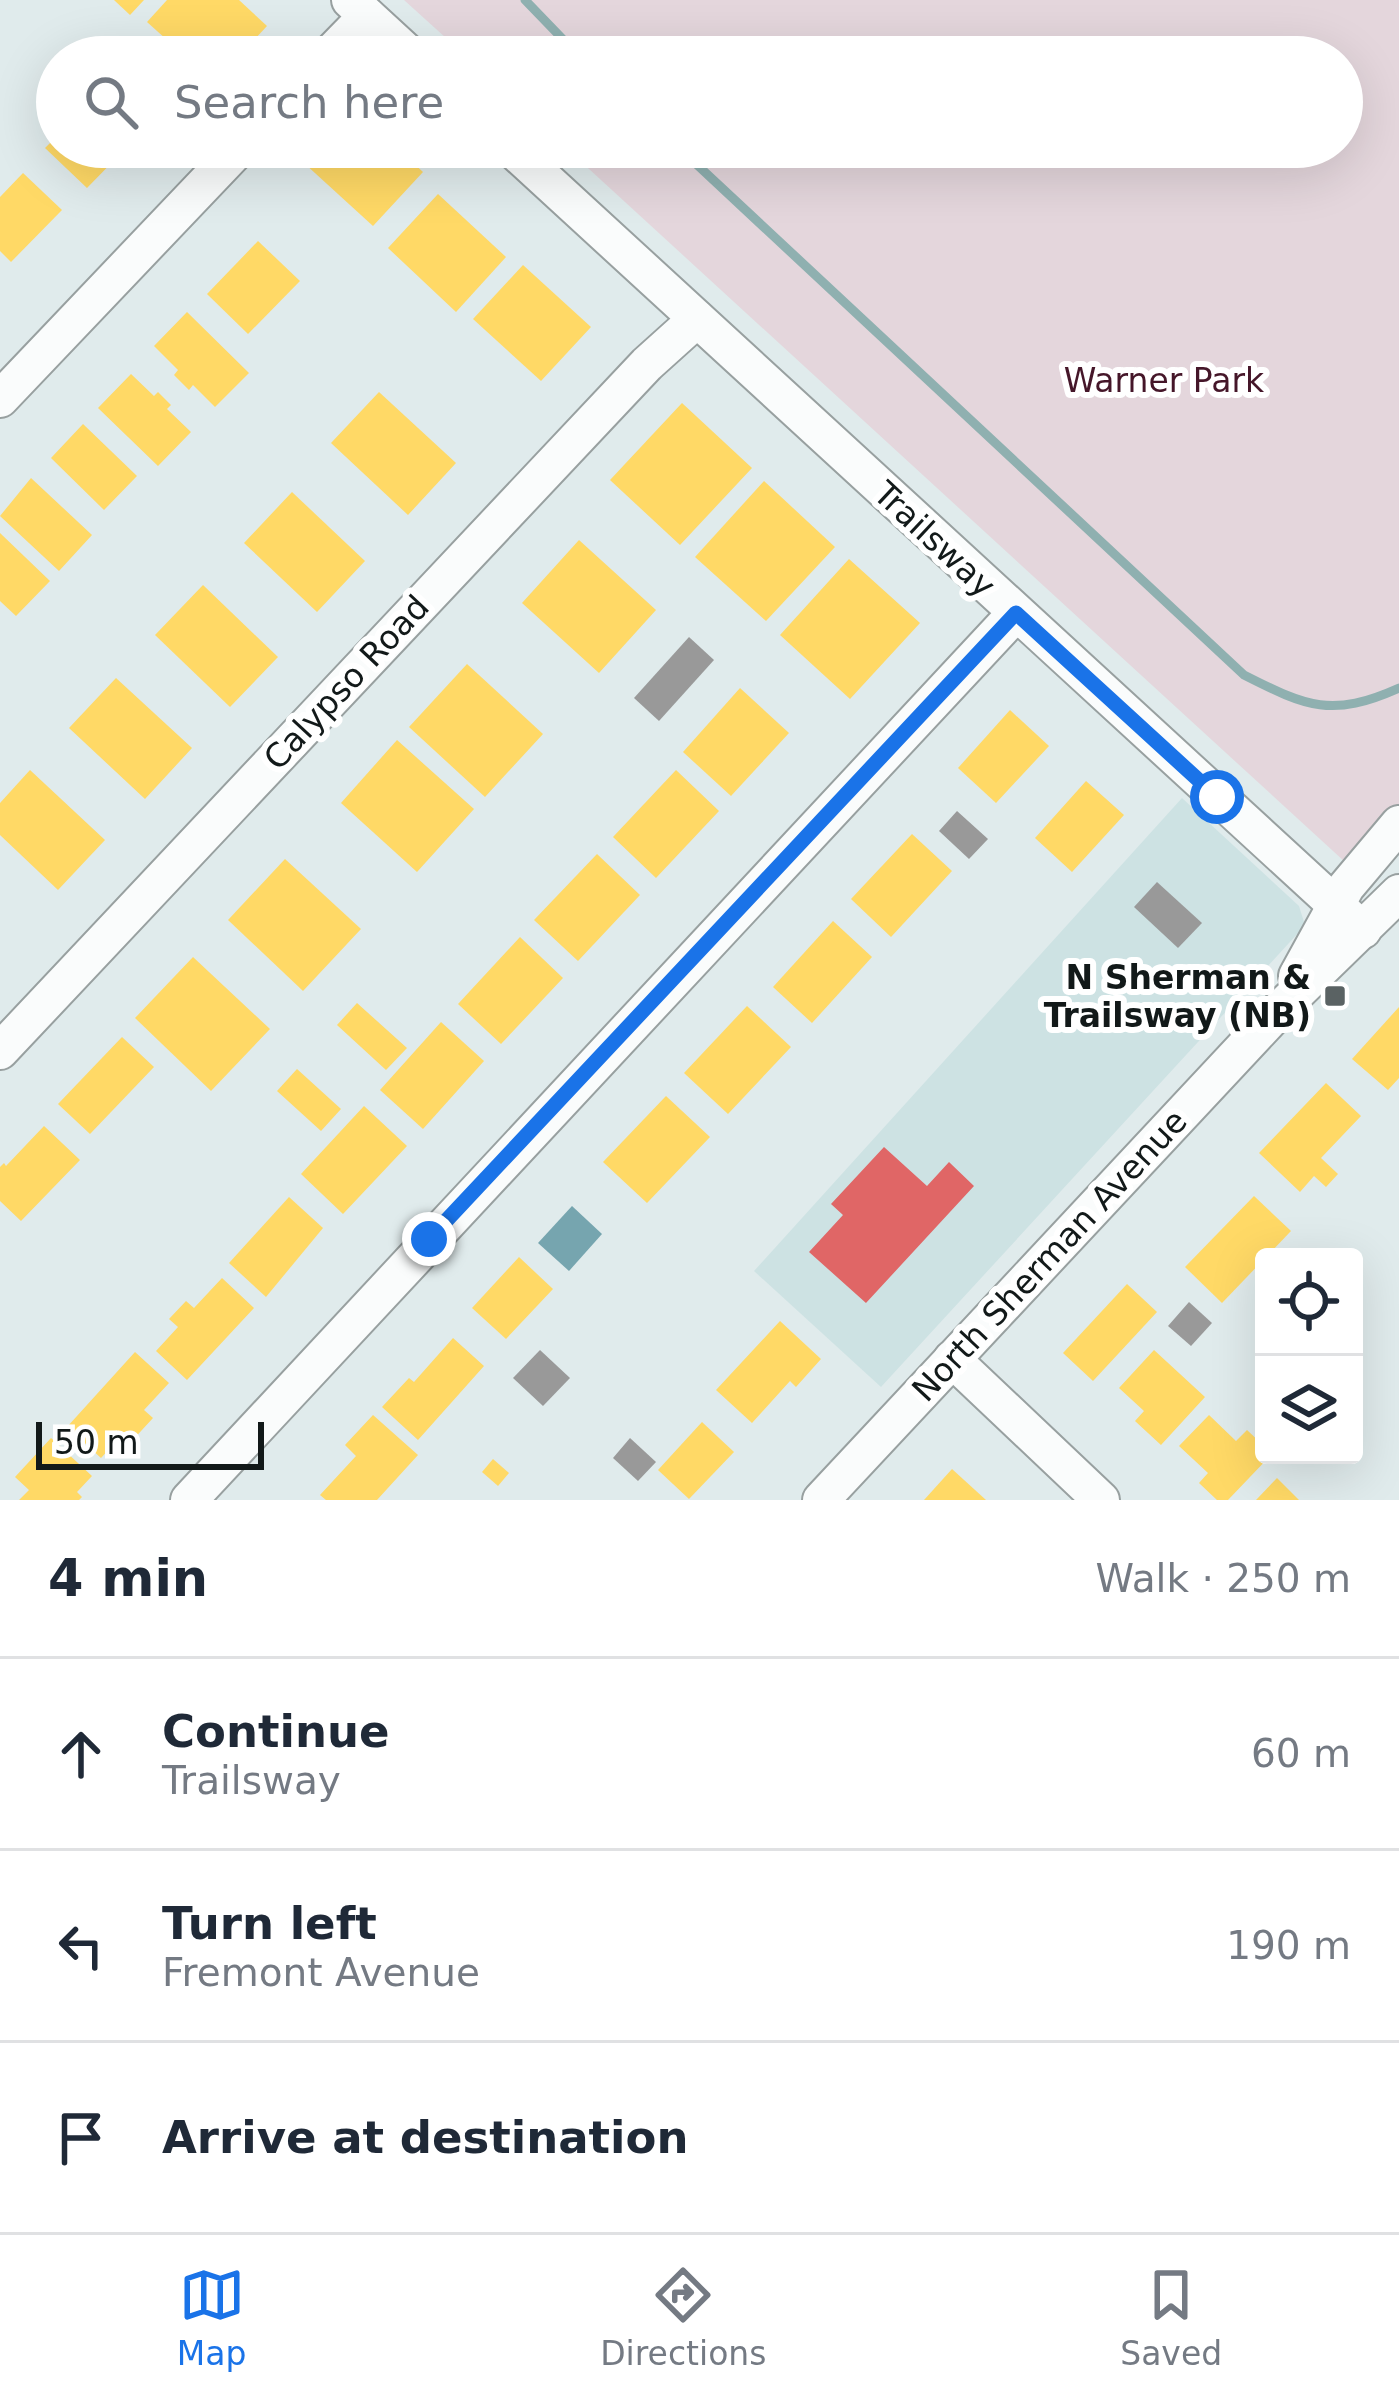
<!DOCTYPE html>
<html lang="en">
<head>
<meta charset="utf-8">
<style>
	:root { --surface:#fff; --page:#f2f2f3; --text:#1f2937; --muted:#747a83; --line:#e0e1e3; --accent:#1a73e8 }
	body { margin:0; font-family:"DejaVu Sans",sans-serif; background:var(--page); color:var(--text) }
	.controls { position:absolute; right:36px; bottom:36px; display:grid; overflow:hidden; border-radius:12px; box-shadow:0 12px 48px #0002 }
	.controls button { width:108px; height:108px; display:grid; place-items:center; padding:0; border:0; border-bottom:3px solid var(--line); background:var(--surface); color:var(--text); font:60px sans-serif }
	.scale { position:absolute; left:36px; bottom:30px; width:228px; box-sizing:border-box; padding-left:12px; border:6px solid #121919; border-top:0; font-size:33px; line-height:42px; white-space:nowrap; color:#121919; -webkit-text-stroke:9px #fff; paint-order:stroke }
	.stop { position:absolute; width:36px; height:36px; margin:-27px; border:9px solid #1a73e8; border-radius:50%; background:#fff }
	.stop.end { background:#1a73e8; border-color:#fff; box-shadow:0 3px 12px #0008 }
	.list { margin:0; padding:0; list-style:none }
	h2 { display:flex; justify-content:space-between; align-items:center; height:156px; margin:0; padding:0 48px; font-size:51px }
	h2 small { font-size:39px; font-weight:400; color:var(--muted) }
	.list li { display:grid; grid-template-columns:78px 1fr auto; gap:36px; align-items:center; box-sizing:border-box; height:192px; padding:0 48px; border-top:3px solid var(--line) }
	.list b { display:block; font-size:45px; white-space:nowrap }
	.list p { margin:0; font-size:39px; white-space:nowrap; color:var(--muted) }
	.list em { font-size:39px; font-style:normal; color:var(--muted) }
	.icon { flex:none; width:66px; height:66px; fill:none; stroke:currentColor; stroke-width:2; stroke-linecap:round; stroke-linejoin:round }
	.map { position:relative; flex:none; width:1399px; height:1500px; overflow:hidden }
	.search { position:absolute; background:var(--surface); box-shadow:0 12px 48px #0002; left:36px; right:36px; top:36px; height:132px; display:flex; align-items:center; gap:30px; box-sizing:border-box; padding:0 42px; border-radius:66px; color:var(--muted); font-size:45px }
	.sheet { height:732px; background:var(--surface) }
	nav { display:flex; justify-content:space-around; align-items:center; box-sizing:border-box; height:168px; border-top:3px solid var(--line); background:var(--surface); font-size:33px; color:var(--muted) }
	nav a { display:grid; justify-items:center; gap:6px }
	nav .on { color:var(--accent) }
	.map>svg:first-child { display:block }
	.built { fill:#cde2e3 }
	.green { fill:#e4d6dc }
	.homes { fill:#ffd966 }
	.shops { fill:#e06666 }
	.public { fill:#76a5af }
	.industry { fill:#999 }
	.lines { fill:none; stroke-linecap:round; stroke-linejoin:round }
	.stream { stroke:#8fb0b0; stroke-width:9 }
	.minor-casing { stroke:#98a0a0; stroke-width:40 }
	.minor { stroke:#fafcfc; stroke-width:36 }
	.route { stroke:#1a73e8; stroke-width:15 }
	.poi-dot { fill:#5a6263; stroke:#fff; stroke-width:4.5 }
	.labels { text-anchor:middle; stroke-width:12; stroke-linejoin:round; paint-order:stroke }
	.park-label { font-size:33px; fill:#451629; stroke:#fff }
	.street-label { font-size:33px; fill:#121919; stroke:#fff }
	.poi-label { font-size:33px; font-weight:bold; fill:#121919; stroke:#fff; text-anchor:end }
</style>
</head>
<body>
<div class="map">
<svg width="1399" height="1500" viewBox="0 0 1399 1500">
	<rect width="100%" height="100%" fill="#e0ebec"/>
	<!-- built -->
	<path class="built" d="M 1182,798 L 1299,906 L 1304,922 L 1300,931 L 881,1387 L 754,1271 Z"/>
	<!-- green -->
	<path class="green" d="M 404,0 L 1399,0 L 1399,827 L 1357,873 L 565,147 L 1342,147 L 1342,57 L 467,57 Z"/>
	<!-- homes -->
	<g class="homes">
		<path d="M 114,0 L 144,0 L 130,15 Z"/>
		<path d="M 167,0 L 239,0 L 267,26 L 238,57 L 186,57 L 147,22 Z"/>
		<path d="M 57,136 L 57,147 L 127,147 L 87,188 L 45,148 Z"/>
		<path d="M 319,147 L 396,147 L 423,172 L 373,226 L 304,163 Z"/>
		<path d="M 23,173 L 62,210 L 11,262 L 0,251 L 0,197 Z"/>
		<path d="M 438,194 L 506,257 L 456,312 L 388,248 Z"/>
		<path d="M 258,241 L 300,281 L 248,334 L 207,294 Z"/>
		<path d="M 523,265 L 591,327 L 541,381 L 473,319 Z"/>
		<path d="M 187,312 L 249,373 L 215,407 L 193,385 L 189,390 L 174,375 L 178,370 L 154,346 Z"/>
		<path d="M 131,374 L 154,396 L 158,392 L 171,405 L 167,409 L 191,432 L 158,466 L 98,408 Z"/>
		<path d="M 379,392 L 456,463 L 408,515 L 331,443 Z"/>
		<path d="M 682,403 L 752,468 L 680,545 L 610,480 Z"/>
		<path d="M 83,424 L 137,476 L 104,510 L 51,458 Z"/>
		<path d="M 31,478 L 92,535 L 59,571 L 0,516 Z"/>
		<path d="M 764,481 L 835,547 L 766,621 L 695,557 Z"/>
		<path d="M 292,492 L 365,561 L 317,612 L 244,543 Z"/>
		<path d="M 0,533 L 50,581 L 16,616 L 0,601 Z"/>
		<path d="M 579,540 L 656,610 L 599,673 L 522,603 Z"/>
		<path d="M 849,559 L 920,623 L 850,699 L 780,635 Z"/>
		<path d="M 203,585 L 278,657 L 230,707 L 155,635 Z"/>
		<path d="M 467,664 L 543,734 L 485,797 L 409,727 Z"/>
		<path d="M 116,678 L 192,748 L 145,799 L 69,728 Z"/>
		<path d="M 740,688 L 789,733 L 731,796 L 683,752 Z"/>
		<path d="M 1010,710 L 1049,746 L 996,803 L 958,768 Z"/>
		<path d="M 397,740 L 474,809 L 417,872 L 341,803 Z"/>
		<path d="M 30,770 L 105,840 L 58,890 L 0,835 L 0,803 Z"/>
		<path d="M 676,770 L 719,811 L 656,878 L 613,837 Z"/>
		<path d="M 1086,781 L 1124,815 L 1072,872 L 1035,838 Z"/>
		<path d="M 912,834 L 952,871 L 891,937 L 851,899 Z"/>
		<path d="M 597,854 L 640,895 L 578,961 L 534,920 Z"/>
		<path d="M 285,859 L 361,929 L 303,991 L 228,920 Z"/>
		<path d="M 833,921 L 872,957 L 812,1023 L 773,987 Z"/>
		<path d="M 520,937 L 563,978 L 501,1044 L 458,1004 Z"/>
		<path d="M 193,957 L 270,1029 L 211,1091 L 135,1018 Z"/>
		<path d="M 357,1003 L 407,1048 L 386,1070 L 337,1025 Z"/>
		<path d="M 747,1006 L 791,1047 L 728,1114 L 684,1073 Z"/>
		<path d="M 1399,1007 L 1399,1078 L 1388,1090 L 1352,1059 Z"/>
		<path d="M 441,1022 L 484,1061 L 423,1129 L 380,1090 Z"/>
		<path d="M 122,1037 L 154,1067 L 90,1134 L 58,1104 Z"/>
		<path d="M 297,1069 L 341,1109 L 321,1131 L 277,1091 Z"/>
		<path d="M 1326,1083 L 1361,1116 L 1321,1158 L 1338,1174 L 1326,1187 L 1314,1176 L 1300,1192 L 1259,1153 Z"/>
		<path d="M 666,1096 L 710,1137 L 647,1203 L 603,1162 Z"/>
		<path d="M 364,1106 L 407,1146 L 343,1214 L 301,1174 Z"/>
		<path d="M 44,1126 L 80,1160 L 21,1221 L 0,1201 L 0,1167 L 4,1163 L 6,1166 Z"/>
		<path d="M 1254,1196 L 1291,1231 L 1222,1303 L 1185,1267 Z"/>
		<path d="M 289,1197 L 323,1228 L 266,1297 L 229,1263 Z"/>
		<path d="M 519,1257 L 553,1289 L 506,1339 L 472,1308 Z"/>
		<path d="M 222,1278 L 254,1308 L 187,1380 L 156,1351 L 178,1327 L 169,1319 L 186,1301 L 194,1308 Z"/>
		<path d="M 1127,1284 L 1157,1312 L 1093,1381 L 1063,1353 Z"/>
		<path d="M 780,1321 L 821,1359 L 796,1387 L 790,1381 L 752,1423 L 716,1390 Z"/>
		<path d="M 453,1338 L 484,1366 L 418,1440 L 382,1407 L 409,1378 L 414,1382 Z"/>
		<path d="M 1154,1350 L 1205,1397 L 1161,1445 L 1135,1421 L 1144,1411 L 1119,1388 Z"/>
		<path d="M 135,1352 L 169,1383 L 144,1410 L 153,1418 L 130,1443 L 121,1436 L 101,1458 L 67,1427 Z"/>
		<path d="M 373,1415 L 418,1455 L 377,1500 L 326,1500 L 320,1495 L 356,1456 L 345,1445 Z"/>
		<path d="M 1209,1415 L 1236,1441 L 1247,1430 L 1264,1446 L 1264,1455 L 1271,1455 L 1228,1500 L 1217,1500 L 1199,1483 L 1208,1473 L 1179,1446 Z"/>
		<path d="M 702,1422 L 734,1452 L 689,1499 L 658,1470 Z"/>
		<path d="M 51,1438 L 92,1476 L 77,1492 L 82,1497 L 79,1500 L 19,1500 L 29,1490 L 15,1477 Z"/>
		<path d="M 493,1459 L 509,1473 L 498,1486 L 482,1472 Z"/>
		<path d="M 952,1469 L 986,1500 L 924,1500 Z"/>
		<path d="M 1277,1478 L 1299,1500 L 1256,1500 Z"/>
	</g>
	<!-- shops -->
	<path class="shops" d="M 884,1147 L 927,1186 L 949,1162 L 974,1186 L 866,1303 L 809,1252 L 843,1215 L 831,1204 Z"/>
	<!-- public -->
	<path class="public" d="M 572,1206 L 602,1234 L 569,1271 L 538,1243 Z"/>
	<!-- industry -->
	<g class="industry">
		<path d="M 689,637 L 714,660 L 659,721 L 634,698 Z"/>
		<path d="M 957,811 L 988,839 L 969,859 L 939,831 Z"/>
		<path d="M 1157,882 L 1202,923 L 1178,948 L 1134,907 Z"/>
		<path d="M 1189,1302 L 1212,1323 L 1191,1346 L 1168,1326 Z"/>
		<path d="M 540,1350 L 570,1378 L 543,1406 L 513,1378 Z"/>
		<path d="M 630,1438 L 656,1462 L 638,1481 L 613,1458 Z"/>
	</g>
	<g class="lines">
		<!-- stream -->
		<g class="stream">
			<path d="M 525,0 L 580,57"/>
			<path d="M 678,147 L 1244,675 C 1307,707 1332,718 1399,688"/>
		</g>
		<defs>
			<g id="minor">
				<path d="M 350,0 L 412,57"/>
				<path d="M 327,57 L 367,16"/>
				<path d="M 510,147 L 1363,930"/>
				<path d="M 0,399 L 240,147"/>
				<path d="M 1297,976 L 1346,887 L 1399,824"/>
				<path d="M 0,1051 L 647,364 L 697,319"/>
				<path d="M 952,1359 L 1101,1500"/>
				<path d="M 189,1500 L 1016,613"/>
				<path d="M 821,1500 L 1278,1011 L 1399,893"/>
			</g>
		</defs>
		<!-- minor casing -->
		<use href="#minor" class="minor-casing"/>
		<!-- minor -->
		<use href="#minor" class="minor"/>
	</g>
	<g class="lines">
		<!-- route -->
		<path class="route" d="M 429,1239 L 1016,613 L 1217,797"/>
	</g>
	<!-- markers -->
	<rect class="poi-dot" x="1323" y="984" width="24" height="24" rx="6"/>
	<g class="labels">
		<!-- park labels -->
		<g class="park-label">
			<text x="1164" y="392">Warner Park</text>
		</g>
		<!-- street labels -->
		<g class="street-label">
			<text transform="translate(935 539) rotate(43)" y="12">Trailsway</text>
			<text transform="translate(346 682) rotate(-47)" y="12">Calypso Road</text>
			<text transform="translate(1049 1255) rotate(-47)" y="12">North Sherman Avenue</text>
		</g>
		<!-- poi labels -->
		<g class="poi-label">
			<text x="1311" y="989">N Sherman &amp;<tspan x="1311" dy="38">Trailsway (NB)</tspan></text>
		</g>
	</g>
</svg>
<div class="controls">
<button><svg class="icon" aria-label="locate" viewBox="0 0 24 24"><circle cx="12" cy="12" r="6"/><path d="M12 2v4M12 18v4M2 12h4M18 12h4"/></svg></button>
<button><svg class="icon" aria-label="layers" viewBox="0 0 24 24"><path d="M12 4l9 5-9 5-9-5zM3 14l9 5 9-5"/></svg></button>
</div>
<div class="scale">50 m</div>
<div class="stop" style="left:1217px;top:797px"></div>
<div class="stop end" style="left:429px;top:1239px"></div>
<div class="search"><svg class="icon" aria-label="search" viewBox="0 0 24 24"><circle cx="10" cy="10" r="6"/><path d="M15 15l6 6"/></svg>Search here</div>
</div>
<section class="sheet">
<h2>4 min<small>Walk · 250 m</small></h2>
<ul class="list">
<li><svg class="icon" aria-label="ahead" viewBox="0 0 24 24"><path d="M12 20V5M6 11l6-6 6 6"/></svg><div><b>Continue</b><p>Trailsway</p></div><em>60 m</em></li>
<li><svg class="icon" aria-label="left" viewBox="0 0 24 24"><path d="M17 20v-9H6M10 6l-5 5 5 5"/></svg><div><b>Turn left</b><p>Fremont Avenue</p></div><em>190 m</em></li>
<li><svg class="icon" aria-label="arrive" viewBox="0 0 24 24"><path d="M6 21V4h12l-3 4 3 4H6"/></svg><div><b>Arrive at destination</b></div></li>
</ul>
</section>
<nav>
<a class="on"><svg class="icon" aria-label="map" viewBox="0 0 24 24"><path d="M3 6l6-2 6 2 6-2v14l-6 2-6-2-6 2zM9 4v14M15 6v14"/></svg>Map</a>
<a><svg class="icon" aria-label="directions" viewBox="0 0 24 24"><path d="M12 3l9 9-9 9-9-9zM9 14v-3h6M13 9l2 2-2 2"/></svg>Directions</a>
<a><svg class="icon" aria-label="saved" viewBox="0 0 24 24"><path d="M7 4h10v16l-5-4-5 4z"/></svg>Saved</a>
</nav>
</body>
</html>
